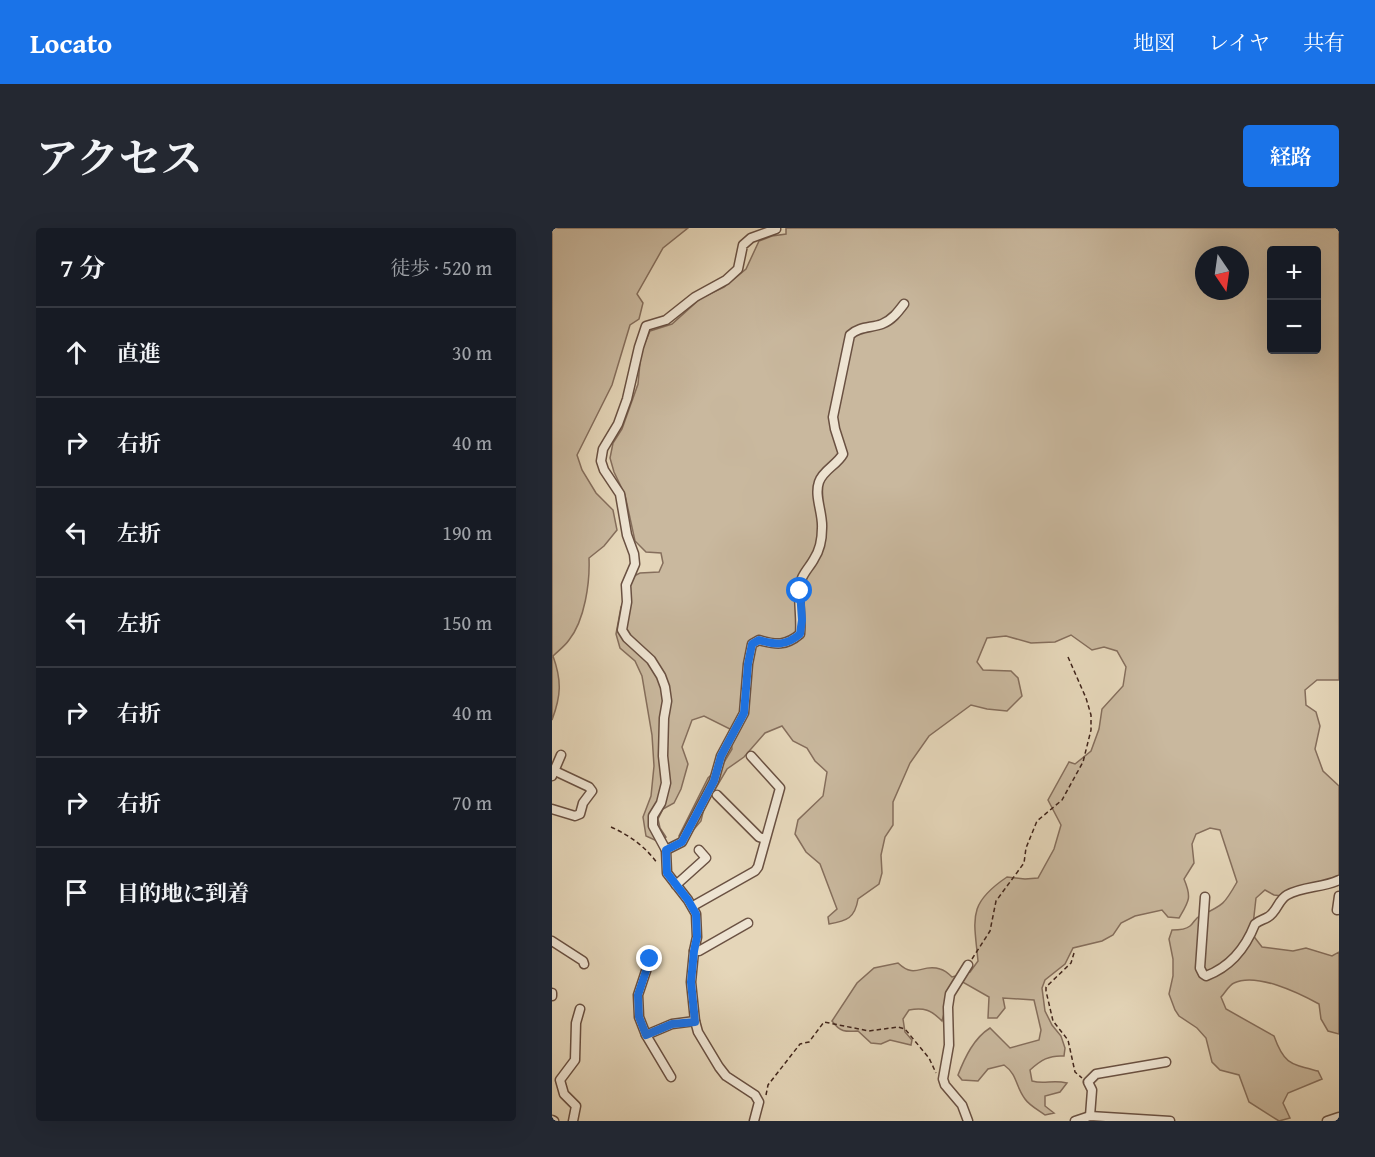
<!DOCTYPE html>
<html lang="ja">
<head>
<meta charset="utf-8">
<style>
	:root { --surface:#171b24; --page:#242831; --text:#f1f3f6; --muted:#9ea1a6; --line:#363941; --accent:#1a73e8 }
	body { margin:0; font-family:"Gentium Book Plus","Noto Serif JP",serif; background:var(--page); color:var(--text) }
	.controls { position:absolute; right:18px; top:18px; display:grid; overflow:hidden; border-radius:6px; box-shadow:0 6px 24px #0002 }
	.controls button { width:54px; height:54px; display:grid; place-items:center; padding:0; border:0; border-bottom:2px solid var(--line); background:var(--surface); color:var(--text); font:30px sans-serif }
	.compass { position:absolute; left:643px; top:18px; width:54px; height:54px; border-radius:50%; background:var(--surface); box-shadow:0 6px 24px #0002; rotate:167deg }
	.stop { position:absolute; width:18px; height:18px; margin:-14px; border:4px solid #1a73e8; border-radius:50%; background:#fff }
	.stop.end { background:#1a73e8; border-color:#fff; box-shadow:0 2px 6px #0008 }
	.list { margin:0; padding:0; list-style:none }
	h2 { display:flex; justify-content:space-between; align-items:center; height:78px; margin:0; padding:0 24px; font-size:26px }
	h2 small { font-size:20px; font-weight:400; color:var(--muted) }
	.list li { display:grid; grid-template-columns:39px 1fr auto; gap:18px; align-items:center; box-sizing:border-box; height:90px; padding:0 24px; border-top:2px solid var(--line) }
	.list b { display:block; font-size:22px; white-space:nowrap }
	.list em { font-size:20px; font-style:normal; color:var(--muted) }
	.icon { flex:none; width:33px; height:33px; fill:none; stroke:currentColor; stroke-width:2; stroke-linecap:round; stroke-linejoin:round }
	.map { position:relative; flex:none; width:787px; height:893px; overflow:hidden; border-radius:6px }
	header { display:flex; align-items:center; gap:36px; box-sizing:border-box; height:84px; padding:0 30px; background:var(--accent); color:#fff }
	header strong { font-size:28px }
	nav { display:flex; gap:33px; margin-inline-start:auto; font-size:21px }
	.intro { display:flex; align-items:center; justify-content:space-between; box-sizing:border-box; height:144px; padding:0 36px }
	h1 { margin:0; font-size:42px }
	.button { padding:15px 27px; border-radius:6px; background:var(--accent); color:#fff; font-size:21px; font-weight:700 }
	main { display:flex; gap:36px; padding:0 36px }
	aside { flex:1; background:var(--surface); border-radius:6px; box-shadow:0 6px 24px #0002 }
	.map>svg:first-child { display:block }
	.green { fill:#c9b89e; stroke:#856e5c; stroke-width:1.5; fill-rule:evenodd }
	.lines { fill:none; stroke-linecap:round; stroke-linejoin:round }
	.minor-casing { stroke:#6a5142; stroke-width:11 }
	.path { stroke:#41251b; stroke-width:1.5; stroke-dasharray:4.5 3; stroke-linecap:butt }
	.minor { stroke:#eee4d2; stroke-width:8 }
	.route { stroke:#1a73e8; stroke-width:8 }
</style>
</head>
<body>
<header>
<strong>Locato</strong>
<nav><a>地図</a><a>レイヤ</a><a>共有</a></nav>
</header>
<div class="intro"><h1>アクセス</h1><a class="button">経路</a></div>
<main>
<aside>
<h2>7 分<small>徒歩 · 520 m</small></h2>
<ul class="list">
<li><svg class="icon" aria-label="ahead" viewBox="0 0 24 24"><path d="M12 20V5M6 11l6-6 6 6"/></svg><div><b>直進</b></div><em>30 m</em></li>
<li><svg class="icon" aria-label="right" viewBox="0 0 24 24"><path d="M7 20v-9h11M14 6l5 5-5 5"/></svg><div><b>右折</b></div><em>40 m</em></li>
<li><svg class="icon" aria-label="left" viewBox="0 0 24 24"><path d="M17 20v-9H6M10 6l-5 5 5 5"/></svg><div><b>左折</b></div><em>190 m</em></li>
<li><svg class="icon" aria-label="left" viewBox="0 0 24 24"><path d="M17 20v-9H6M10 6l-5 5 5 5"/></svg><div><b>左折</b></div><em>150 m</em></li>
<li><svg class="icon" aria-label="right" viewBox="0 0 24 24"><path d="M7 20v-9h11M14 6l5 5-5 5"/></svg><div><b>右折</b></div><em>40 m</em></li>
<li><svg class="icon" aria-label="right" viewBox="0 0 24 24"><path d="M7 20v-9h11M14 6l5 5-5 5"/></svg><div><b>右折</b></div><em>70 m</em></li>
<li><svg class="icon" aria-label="arrive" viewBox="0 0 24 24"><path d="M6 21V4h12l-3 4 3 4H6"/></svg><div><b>目的地に到着</b></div></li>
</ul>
</aside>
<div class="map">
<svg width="787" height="893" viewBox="0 0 787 893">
	<rect width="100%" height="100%" fill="#e5d6b9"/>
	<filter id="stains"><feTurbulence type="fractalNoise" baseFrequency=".00333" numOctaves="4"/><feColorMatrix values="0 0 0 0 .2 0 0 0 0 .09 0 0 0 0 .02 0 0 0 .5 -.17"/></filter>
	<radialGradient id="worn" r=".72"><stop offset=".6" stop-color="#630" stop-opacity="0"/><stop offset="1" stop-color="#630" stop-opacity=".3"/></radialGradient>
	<!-- green -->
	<g class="green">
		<path d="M 0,0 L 136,0 L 111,20 L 85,66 L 91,75 L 87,91 L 78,97 L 60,157 L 25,227 L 30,242 L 44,265 L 61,282 L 65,302 L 52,318 L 37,330 C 38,354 33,392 17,412 C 13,418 6,423 1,428 C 10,453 9,468 0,492 Z"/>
		<path d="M 234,0 L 787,0 L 787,452 L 765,452 L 753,462 L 754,477 L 764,484 L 768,498 L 763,521 L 771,543 L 787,558 L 787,651 L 730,668 L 722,667 L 713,662 L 704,670 L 700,706 L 710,719 L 741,723 L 754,720 L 780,728 L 787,724 L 787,806 L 776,803 L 769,791 L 767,776 C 747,765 704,744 682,755 C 677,757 673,765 669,769 L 674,781 L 722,808 C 732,836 738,836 766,843 L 770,851 L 736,865 L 731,875 L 738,890 L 727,893 L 697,874 L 687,847 L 668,842 L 660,834 L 654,810 L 645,800 L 627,788 L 623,782 L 617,766 L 621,748 L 621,731 L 617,711 L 620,702 C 625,702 633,702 638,698 C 642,695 643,690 648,688 C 671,677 672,677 685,654 L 668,602 L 658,600 L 644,606 L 640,616 L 642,635 L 632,651 C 640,670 637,673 627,690 L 616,689 L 610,682 L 583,688 L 569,695 L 561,707 L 550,713 L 521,720 L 513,736 L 493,752 L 490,760 L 493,783 L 500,797 L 509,808 L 513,820 L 512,828 C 497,827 489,832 478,842 L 480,853 C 494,857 499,851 515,855 L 508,864 L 493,868 L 493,878 L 502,885 L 493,887 C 486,882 477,877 473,871 C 463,858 466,847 452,837 L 436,841 L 426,853 L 410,852 L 406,847 C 413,829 422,810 438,800 L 458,820 L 487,812 L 489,802 L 482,772 L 451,770 L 453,780 L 445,790 L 436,790 L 437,769 L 409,753 L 400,756 L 390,793 C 379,782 372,779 357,782 L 351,791 L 353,804 L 360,812 L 359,817 L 338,812 L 329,816 L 319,815 L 306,803 C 293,804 288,804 280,793 L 305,755 L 322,740 L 346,735 C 364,752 369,735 388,741 C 392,742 397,746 400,749 L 418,744 L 426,733 C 422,690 415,676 455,649 L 473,651 L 486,650 L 502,621 L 509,597 L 496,572 L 517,534 L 523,536 L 539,523 L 547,501 L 550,481 L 571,458 L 574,439 L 565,423 L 552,419 L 540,422 L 519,407 L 503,414 L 479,415 L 454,408 L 435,410 L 425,434 L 431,442 L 459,443 L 466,450 L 470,468 L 455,483 L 435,481 L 419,477 L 377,508 L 358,535 L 341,574 L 341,597 L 333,609 L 329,627 L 330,645 L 327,656 L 306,671 C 303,690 295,693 277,696 L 276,689 L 285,681 L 268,636 L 254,624 L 243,606 L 246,592 L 271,568 L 275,544 L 263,533 L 255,520 L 241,513 L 230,498 L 213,505 L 192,529 L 175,541 L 152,580 L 149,593 L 131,614 L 127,608 L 156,550 L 171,536 L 180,521 L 178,501 L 152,488 L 140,492 L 130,519 L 136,536 L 129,561 L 122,575 L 111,581 L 106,591 L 108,600 L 114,609 L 107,614 L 94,608 L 91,589 L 99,568 L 102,538 L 100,507 L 90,448 L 83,433 L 68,420 L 64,406 L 69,379 L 77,364 L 80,349 L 88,345 L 107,344 L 111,335 L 109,325 L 94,324 L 83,313 L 73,267 L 62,244 L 58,230 L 61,215 L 70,201 L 86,156 L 89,124 L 98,103 L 120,96 L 149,70 L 172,59 L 194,41 L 207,13 L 220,8 L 234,6 ZM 720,22 L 764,22 L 764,122 L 720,122 ZM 652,27 L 688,27 L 688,63 L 652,63 Z"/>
	</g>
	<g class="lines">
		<defs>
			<g id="minor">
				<path d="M 0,548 L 9,527"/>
				<path d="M 165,567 L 207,609 L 213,611"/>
				<path d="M 0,581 L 23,588 L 28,586 L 31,575 L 40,563 L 37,559 L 3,543"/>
				<path d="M 114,622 L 130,614 L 162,553 L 169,528 L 192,485 L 196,436 L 200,416 L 207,412 C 224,417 234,418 248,406 C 250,387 244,368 250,350 C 253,343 259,337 262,331 C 268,322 270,310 270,300 C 271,285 262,268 267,254 C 271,242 285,237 291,226 L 283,201 L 281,189 L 298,107 C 307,98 320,100 330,96 C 340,92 346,84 352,76"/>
				<path d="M 124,657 L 154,630 L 147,622"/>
				<path d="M 653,669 L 648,740 L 651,746 L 654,748 C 678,739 694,719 703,696 C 708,692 711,692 716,689 C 725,684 726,672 735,667 C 751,658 770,660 787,652"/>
				<path d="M 141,678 L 203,643 L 206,639 L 228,560 L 199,528"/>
				<path d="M 785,682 L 787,668"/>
				<path d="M 0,713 L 31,733 L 32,736"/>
				<path d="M 142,723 L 147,723 L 196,695"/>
				<path d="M 0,765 L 0,768"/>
				<path d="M 94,807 L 87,789 L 86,767 L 98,731"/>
				<path d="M 119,849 L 94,807 L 120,796 L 143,793"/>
				<path d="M 538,888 L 540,862 L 536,854 L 544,846 L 614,834"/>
				<path d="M 0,892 L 2,893"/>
				<path d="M 21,893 L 24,878 L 12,866 L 8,852 L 23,832 L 24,795 L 28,781"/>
				<path d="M 202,893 L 207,874 L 203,867 L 174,848 L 167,839 L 146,804 L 143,793 L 139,754 L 142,723 L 145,709 L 144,686 L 136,672 L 115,645 L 114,622 L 101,598 L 101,588 L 109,575 L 114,555 L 111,528 L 112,490 L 115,473 L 113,459 L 109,448 L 99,432 L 75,410 L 70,402 L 75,374 L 74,357 L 83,336 L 82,326 L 75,307 L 68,266 L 52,242 L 49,233 L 51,221 L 66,196 L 75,171 L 87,119 L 94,98 L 114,92 L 143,69 L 174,52 L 186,41 L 191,17 L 199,10 L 224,1"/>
				<path d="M 416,893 L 410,877 L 393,857 L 391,851 L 397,817 L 396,779 L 398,766 L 416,737"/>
				<path d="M 523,893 L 538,888 L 618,893"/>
				<path d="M 775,893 L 787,889"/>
			</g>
		</defs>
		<!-- minor casing -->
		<use href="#minor" class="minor-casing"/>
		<!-- path -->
		<g class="path">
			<path d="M 59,599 C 77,607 94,619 105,635"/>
			<path d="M 522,725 L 519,735 L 494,759 L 494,763 L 501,793 L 516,812 L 523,844 L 530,850"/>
			<path d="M 420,731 L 438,703 L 444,673 L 472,635 L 474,620 L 485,593 L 510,572 L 531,534 L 539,502 L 539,487 L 534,470 L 516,429"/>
			<path d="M 214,867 L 216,857 L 241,825 L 248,816 L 257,814 L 272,794 L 317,803 L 346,799 L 353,801 L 377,830 L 384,845"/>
		</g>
		<!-- minor -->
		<use href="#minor" class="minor"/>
	</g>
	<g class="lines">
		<!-- route -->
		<path class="route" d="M 98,731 L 86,767 L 87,789 L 94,807 L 120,796 L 143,794 L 139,754 L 142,723 L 145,709 L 144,686 L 136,672 L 115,645 L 114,622 L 130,614 L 162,553 L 169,528 L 192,485 L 196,436 L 200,416 L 207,412 C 224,417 234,418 248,406 L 250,392 L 248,363"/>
	</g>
	<rect width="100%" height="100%" filter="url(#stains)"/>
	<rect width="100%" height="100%" fill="url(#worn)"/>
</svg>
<div class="controls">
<button>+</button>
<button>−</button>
</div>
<svg class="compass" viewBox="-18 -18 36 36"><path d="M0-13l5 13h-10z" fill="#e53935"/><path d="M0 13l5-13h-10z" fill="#9ea1a6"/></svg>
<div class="stop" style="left:248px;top:363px"></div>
<div class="stop end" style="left:98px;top:731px"></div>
</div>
</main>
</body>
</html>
